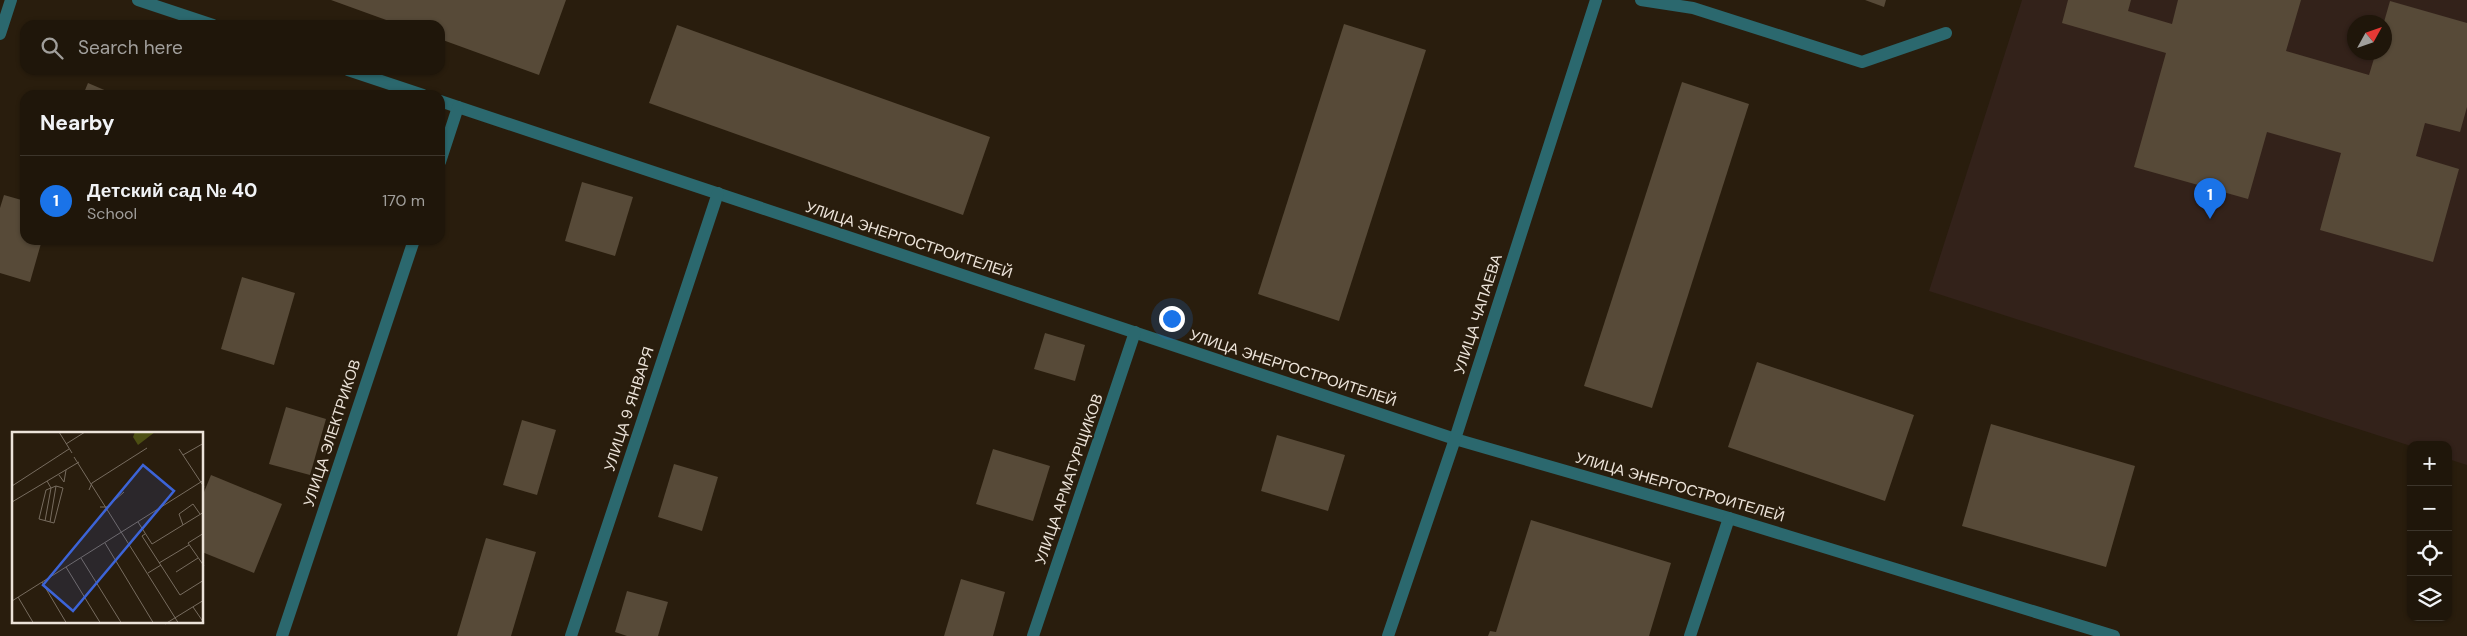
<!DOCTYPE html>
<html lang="en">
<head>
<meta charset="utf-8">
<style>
	:root { --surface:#1f160a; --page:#271f13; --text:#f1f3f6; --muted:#a19f9c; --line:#3c352b; --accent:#1a73e8 }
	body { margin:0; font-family:"DM Sans",sans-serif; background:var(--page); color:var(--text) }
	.controls { position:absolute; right:15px; bottom:15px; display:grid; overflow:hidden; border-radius:10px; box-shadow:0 1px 4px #0004 }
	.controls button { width:45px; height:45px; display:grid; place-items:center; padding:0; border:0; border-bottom:1px solid var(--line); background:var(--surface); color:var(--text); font:25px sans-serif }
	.compass { position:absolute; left:2347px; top:15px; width:45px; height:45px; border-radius:50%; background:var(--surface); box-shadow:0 1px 4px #0004; rotate:50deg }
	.you { position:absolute; left:1171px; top:318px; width:18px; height:18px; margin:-12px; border:4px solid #fff; border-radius:50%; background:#1a73e8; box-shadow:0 0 0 8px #1a73e833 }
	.badge { display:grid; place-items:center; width:32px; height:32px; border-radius:50%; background:var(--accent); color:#fff; font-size:16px; font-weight:700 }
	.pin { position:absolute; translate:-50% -41px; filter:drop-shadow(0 1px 2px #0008) }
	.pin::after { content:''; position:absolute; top:26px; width:18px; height:15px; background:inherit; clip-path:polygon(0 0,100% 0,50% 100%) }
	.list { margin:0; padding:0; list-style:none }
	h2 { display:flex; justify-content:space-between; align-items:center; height:65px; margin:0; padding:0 20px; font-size:21px }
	h2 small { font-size:16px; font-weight:400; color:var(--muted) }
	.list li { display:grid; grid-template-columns:32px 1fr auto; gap:15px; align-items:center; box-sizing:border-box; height:90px; padding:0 20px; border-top:1px solid var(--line) }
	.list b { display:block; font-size:19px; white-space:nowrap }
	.list p { margin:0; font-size:16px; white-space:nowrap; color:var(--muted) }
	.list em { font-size:16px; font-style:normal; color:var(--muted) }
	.icon { flex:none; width:28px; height:28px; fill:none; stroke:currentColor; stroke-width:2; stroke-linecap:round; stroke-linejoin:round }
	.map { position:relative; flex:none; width:2467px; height:636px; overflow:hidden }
	.search { position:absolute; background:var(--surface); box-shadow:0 1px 4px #0004; left:20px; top:20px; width:425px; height:55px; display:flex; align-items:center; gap:12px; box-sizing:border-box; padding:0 18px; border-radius:15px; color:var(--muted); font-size:19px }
	.panel { position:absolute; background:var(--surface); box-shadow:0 1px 4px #0004; left:20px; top:90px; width:425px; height:155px; border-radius:15px }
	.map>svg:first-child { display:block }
	.education { fill:#33221a; fill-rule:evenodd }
	.building { fill:#574a38 }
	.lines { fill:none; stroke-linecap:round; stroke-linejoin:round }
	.minor { stroke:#2b686e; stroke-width:12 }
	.labels { text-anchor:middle; stroke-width:4; stroke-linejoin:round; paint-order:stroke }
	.street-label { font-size:15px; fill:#ece3d9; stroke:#291d0d }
	.inset-road { fill:none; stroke:#776c5f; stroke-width:1 }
	.view { fill:#3c64d8; fill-opacity:0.15; stroke:#3c64d8; stroke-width:2.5 }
	.inset-edge { fill:none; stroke:#ece3d9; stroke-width:2.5 }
</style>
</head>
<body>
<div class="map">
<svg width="2467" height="636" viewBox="0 0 2467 636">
	<rect width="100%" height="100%" fill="#291d0d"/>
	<!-- education -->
	<path class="education" d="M 2022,0 L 2467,0 L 2467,465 L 2448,459 L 2448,445 L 2411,446 L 1929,291 ZM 2354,22 L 2384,22 L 2384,52 L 2354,52 Z"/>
	<!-- building -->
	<g class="building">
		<path d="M 331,0 L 566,0 L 539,75 L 440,39 L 440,25 L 400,25 Z"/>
		<path d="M 1865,0 L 1886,0 L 1884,7 Z"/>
		<path d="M 2068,0 L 2131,0 L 2128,11 L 2172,24 L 2178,0 L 2301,0 L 2286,51 L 2369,75 L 2376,52 L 2384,52 L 2384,22 L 2390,1 L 2467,23 L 2467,107 L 2460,132 L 2425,123 L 2416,156 L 2459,169 L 2433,262 L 2320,230 L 2341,153 L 2267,132 L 2248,199 L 2134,167 L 2166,53 L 2062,23 Z"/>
		<path d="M 1344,24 L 1426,50 L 1339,321 L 1258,294 Z"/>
		<path d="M 677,25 L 990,137 L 963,215 L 649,103 Z"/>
		<path d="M 1682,82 L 1749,104 L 1652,408 L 1584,386 Z"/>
		<path d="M 88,83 L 116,95 L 83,95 Z"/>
		<path d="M 582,182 L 633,197 L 615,256 L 565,241 Z"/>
		<path d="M 4,195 L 25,201 L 25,240 L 42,240 L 30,282 L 0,273 L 0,208 Z"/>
		<path d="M 242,277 L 295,293 L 274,365 L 221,349 Z"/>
		<path d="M 1045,333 L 1085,345 L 1075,381 L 1034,369 Z"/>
		<path d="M 1757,362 L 1914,415 L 1885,501 L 1728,447 Z"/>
		<path d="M 286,407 L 326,419 L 310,475 L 269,464 Z"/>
		<path d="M 522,420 L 556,430 L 537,495 L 503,485 Z"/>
		<path d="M 1991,424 L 2135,466 L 2106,567 L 1962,526 Z"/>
		<path d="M 1277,435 L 1345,455 L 1328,511 L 1261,491 Z"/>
		<path d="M 993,449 L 1050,466 L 1033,521 L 976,504 Z"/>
		<path d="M 674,464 L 718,477 L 702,531 L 658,517 Z"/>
		<path d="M 211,475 L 282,504 L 254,573 L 202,552 L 202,497 Z"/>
		<path d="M 1531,520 L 1671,563 L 1649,636 L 1488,636 L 1490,631 L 1496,632 Z"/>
		<path d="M 486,538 L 536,552 L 511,636 L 457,636 Z"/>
		<path d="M 961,579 L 1005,592 L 993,636 L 944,636 Z"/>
		<path d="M 627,591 L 668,602 L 658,636 L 627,636 L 615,632 Z"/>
	</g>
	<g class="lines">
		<!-- minor -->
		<g class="minor">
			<path d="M 138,0 L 213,25"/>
			<path d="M 1641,0 L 1693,8 L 1862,62 L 1946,33"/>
			<path d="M 0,34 L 11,0"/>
			<path d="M 348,70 L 423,95"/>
			<path d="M 440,101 L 1455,439 L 1729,518 L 2114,636"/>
			<path d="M 440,162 L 458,107"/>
			<path d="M 282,636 L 414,240"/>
			<path d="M 571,636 L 718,193"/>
			<path d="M 1033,636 L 1135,332"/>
			<path d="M 1388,636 L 1455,439 L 1596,0"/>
			<path d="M 1690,636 L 1729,518"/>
		</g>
	</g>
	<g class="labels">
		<!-- street labels -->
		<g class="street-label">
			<text transform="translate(909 240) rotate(18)" y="5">УЛИЦА ЭНЕРГОСТРОИТЕЛЕЙ</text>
			<text transform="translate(1478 314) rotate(-72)" y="5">УЛИЦА ЧАПАЕВА</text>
			<text transform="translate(1293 368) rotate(18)" y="5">УЛИЦА ЭНЕРГОСТРОИТЕЛЕЙ</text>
			<text transform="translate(629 409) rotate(-72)" y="5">УЛИЦА 9 ЯНВАРЯ</text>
			<text transform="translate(332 433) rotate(-72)" y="5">УЛИЦА ЭЛЕКТРИКОВ</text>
			<text transform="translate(1069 479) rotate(-71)" y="5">УЛИЦА АРМАТУРЩИКОВ</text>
			<text transform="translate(1680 487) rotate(16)" y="5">УЛИЦА ЭНЕРГОСТРОИТЕЛЕЙ</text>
		</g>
	</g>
	<!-- overview -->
	<g transform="translate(12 432)">
		<rect width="191" height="191" fill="#291d0d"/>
		<path d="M 123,0 L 143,0 L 126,13 L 121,5 Z" fill="#4d4f13"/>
		<path class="inset-road" d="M 47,0 L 60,21M 54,12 L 73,0M 167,17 L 192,55M 171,23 L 192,11M 62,25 L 167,192M 47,43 L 52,50 L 54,38M 0,54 L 57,17M 44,54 L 51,56 L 42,91 L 27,87 L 34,58 ZM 77,58 L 80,51 L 135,16M 0,70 L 67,30M 88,75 L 95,75 L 112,60M 33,89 L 39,56 L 35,49M 38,90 L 44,54M 126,90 L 140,112 L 192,80M 171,93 L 167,82 L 181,72 L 188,82M 192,101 L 176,111 L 192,134M 133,102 L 130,104 L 168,163 L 192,148M 93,111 L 142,192M 69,126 L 110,192M 147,131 L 177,113M 54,135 L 89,192M 164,140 L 186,126M 136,141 L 149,133M 30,150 L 55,192M 6,165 L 22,192M 0,169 L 192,48M 181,175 L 192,191M 153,192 L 192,168"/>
		<path class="view" d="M 131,33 L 162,59 L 61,179 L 31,153 Z"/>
		<rect width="191" height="191" class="inset-edge"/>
	</g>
</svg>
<div class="controls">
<button>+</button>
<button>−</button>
<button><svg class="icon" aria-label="locate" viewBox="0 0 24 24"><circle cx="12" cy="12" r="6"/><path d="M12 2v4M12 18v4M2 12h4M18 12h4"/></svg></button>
<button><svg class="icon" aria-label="layers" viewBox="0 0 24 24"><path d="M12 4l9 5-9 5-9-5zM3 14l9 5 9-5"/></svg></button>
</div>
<svg class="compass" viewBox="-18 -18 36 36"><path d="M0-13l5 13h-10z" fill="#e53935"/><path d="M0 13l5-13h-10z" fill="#a19f9c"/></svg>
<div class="you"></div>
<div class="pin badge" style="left:2210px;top:219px">1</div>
<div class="search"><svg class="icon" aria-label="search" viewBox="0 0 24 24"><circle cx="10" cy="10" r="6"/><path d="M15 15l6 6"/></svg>Search here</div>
<section class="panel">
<h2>Nearby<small></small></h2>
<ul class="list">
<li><span class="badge">1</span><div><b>Детский сад № 40</b><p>School</p></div><em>170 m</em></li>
</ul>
</section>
</div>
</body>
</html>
